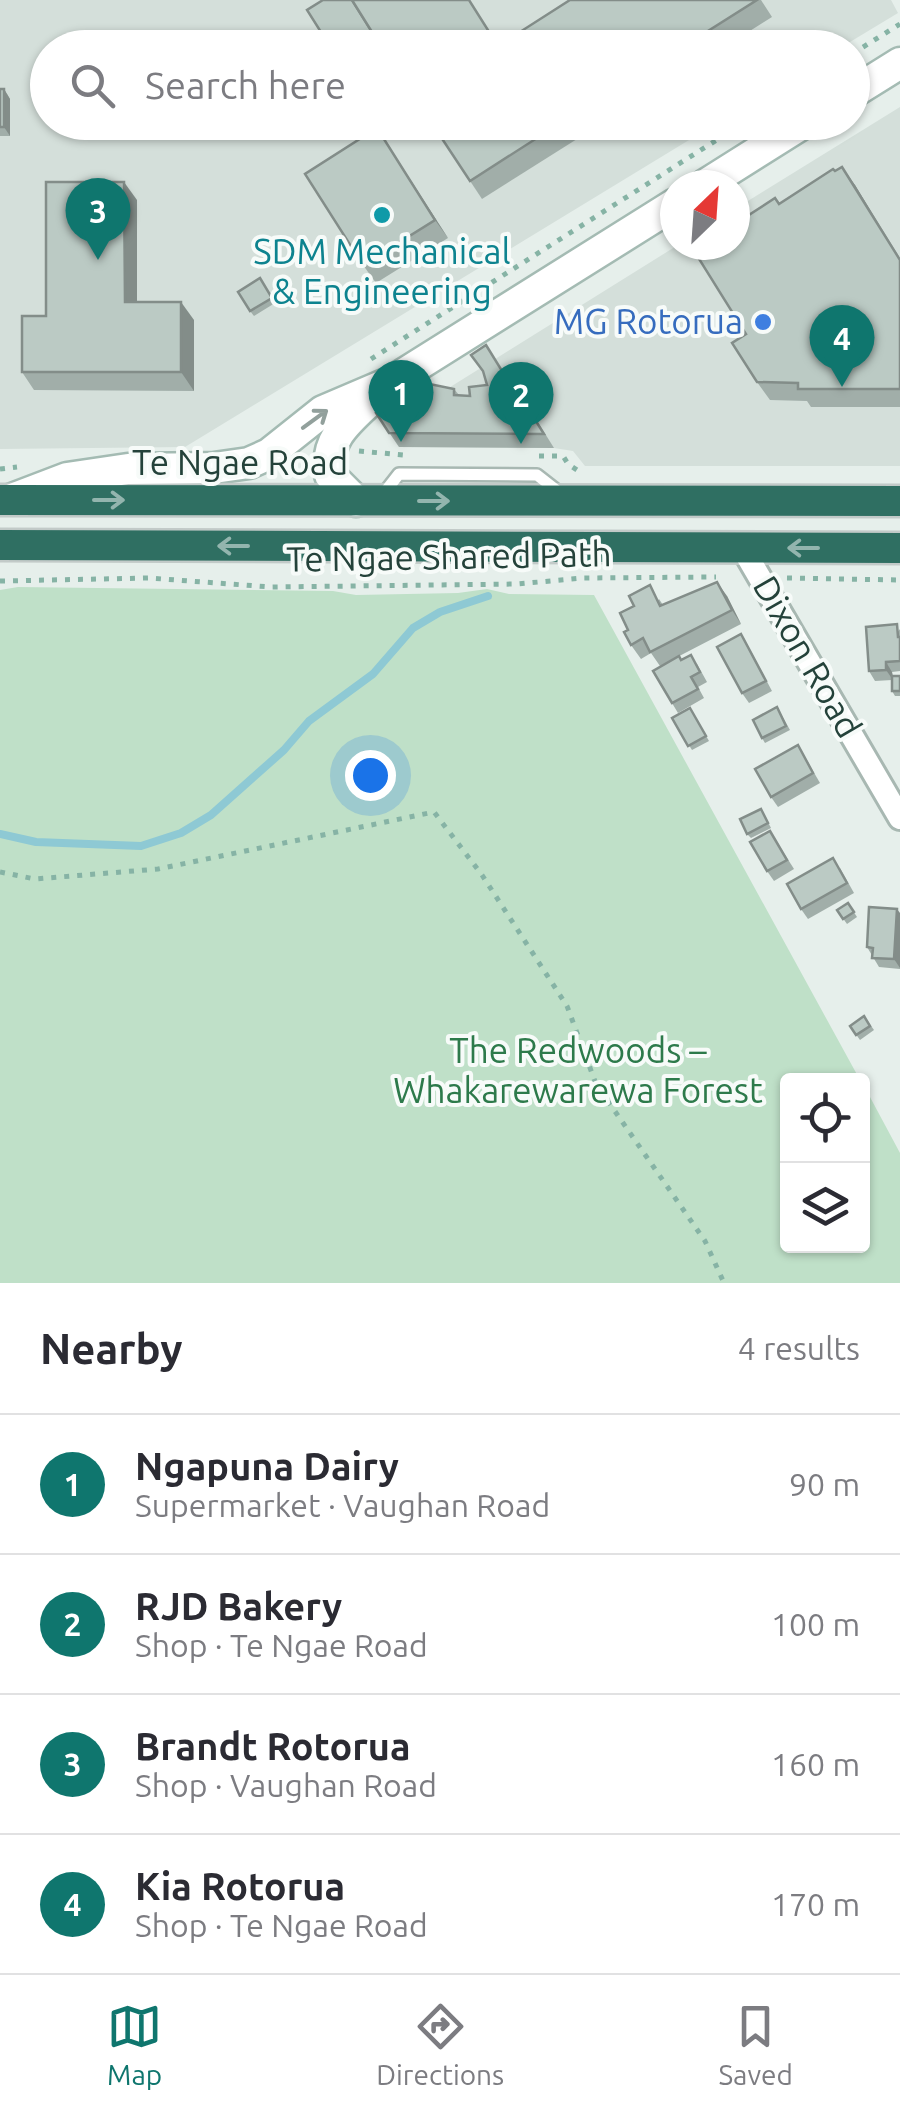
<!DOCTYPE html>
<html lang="en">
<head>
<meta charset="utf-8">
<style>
	:root { --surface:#fff; --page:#f2f2f3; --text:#2b2b33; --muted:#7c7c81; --line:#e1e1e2; --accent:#0f766e }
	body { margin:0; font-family:Ubuntu,sans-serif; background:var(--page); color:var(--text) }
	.controls { position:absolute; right:30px; bottom:30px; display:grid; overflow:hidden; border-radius:10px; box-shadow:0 2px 8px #0004 }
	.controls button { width:90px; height:90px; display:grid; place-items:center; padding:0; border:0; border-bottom:2px solid var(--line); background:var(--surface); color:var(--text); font:50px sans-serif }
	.compass { position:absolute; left:660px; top:170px; width:90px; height:90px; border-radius:50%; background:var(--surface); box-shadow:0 2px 8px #0004; rotate:25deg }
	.you { position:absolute; left:370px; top:775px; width:35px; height:35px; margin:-25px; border:8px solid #fff; border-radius:50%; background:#1a73e8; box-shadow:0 0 0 15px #1a73e833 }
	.badge { display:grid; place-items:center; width:65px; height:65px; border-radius:50%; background:var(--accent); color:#fff; font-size:32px; font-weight:700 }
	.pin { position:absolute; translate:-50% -82px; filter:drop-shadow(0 2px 5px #0008) }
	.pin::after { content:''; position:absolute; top:52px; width:35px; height:30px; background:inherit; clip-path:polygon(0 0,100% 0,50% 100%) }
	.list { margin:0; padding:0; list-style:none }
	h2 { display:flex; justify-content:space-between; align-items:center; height:130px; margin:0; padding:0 40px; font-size:42px }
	h2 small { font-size:32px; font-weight:400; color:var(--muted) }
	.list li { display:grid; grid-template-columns:65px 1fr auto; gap:30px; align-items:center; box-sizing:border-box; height:140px; padding:0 40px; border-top:2px solid var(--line) }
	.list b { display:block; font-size:38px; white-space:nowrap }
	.list p { margin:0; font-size:32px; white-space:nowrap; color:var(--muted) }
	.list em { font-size:32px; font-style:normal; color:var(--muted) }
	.icon { flex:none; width:55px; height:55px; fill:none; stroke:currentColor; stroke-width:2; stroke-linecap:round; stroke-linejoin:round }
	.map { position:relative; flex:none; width:900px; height:1283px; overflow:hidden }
	.search { position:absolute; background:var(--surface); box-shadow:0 2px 8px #0004; left:30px; right:30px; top:30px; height:110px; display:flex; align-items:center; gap:25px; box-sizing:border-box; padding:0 35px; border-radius:55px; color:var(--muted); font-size:38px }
	.sheet { height:690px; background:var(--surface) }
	nav { display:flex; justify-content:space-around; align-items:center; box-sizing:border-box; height:140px; border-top:2px solid var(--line); background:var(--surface); font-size:28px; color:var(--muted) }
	nav a { display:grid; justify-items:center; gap:5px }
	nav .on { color:var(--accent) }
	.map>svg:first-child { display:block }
	.built { fill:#d4dfda }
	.green { fill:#bfe0c8 }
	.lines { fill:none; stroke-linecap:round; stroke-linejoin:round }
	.stream { stroke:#8ec9d4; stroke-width:8 }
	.lane-casing { stroke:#a8b8b2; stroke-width:16 }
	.street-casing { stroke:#a8b8b2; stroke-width:28 }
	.secondary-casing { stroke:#a4bbb3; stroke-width:35 }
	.highway-casing { stroke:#c2cac8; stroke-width:35 }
	.path { stroke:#86b3a5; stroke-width:5; stroke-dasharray:5 8; stroke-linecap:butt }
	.lane { stroke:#fff; stroke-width:11 }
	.street { stroke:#fff; stroke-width:22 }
	.secondary { stroke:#fff; stroke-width:30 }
	.highway { stroke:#2f6f62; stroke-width:30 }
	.wall { fill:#a1aea9 }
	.shaded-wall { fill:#838d89 }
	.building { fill:#bbcac4; stroke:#838d89; stroke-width:2.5 }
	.oneway { stroke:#92a09c }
	.oneway2 { stroke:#93b5ae }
	.culture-dot { fill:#0f9aa8; stroke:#f7fbf9; stroke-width:4 }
	.shop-dot { fill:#3f7fe0; stroke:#f7fbf9; stroke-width:4 }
	.labels { text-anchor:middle; stroke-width:8; stroke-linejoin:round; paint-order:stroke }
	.culture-label { font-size:35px; fill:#0d838f; stroke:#f7fbf9 }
	.shop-label { font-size:35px; fill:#366cbe; stroke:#f7fbf9; text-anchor:end }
	.street-label { font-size:35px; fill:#24423a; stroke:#f7fbf9 }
	.park-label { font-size:35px; fill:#2d7a4b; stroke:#f7fbf9 }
</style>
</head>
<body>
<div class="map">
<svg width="900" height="1283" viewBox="0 0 900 1283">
	<rect width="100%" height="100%" fill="#e6efeb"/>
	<!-- built -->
	<g class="built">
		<path d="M 0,0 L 891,0 L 898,13 L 840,48 L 48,48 L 48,122 L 717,123 L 185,447 L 0,449 Z"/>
		<path d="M 900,107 L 900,466 L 585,466 L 573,451 L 554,448 L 399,447 L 386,427 L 678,245 L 735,245 L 735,209 Z"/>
	</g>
	<!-- green -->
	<path class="green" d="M 18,587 L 333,591 L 356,595 L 458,593 L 487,589 L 509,594 L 594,595 L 860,1080 L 788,1080 L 788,1246 L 862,1246 L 863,1084 L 900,1153 L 900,1283 L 0,1283 L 0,590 Z"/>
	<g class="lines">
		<!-- stream -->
		<path class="stream" d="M 0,834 L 36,842 L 141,846 L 181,833 L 211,815 L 284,750 L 309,721 L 373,674 L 413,628 L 440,612 L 488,596"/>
		<defs>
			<path id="lane" d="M 381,497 L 399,474 L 537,475 L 560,493"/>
			<path id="street" d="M 743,549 L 900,818"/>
			<g id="secondary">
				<path d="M 852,93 L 900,63"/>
				<path d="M 705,185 L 805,122"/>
				<path d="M 12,499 L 67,478 L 128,469 L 214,468 L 249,463 L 269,454 L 323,411 L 391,382 L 675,204"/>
				<path d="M 356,501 L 330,475 C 324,438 350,420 374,397"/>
			</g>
			<g id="highway">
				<path d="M 0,500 L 900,501"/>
				<path d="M 0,545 L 900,548"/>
			</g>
		</defs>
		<!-- lane casing -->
		<use href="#lane" class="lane-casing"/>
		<!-- street casing -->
		<use href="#street" class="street-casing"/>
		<!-- secondary casing -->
		<use href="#secondary" class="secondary-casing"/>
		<!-- highway casing -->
		<use href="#highway" class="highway-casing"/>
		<!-- path -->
		<g class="path">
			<path d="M 852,54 L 900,24"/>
			<path d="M 371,359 L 745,122"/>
			<path d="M 359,451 L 403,455"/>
			<path d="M 539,456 L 563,456 L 568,464 L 580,472"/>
			<path d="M 0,469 L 17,467"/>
			<path d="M 787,578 L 900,580"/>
			<path d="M 0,581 L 149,578 L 271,587 L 517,584 L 583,578 L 716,577"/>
			<path d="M 0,872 L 35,879 L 158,869 L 434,812 L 482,875 L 567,1006 L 596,1084 L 705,1241 L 724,1283"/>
		</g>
		<!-- lane -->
		<use href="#lane" class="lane"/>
		<!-- street -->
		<use href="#street" class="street"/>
		<!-- secondary -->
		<use href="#secondary" class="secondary"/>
		<!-- highway -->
		<use href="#highway" class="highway"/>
	</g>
	<!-- wall -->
	<g class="wall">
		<path d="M 570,0 L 761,0 L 772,17 L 723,48 L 331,48 L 499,45 Z"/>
		<path d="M 0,89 L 4,89 L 10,99 L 10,136 L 0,136 Z"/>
		<path d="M 431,122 L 604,122 L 482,199 Z"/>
		<path d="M 377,128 L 448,238 L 376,283 L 363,265 Z"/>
		<path d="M 835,171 L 855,185 L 900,258 L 900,407 L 811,407 L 807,401 L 770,400 L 757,382 L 746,334 L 779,204 Z"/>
		<path d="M 137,200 L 137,302 L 194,320 L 194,391 L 34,390 L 22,372 L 46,316 Z"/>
		<path d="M 260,278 L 275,303 L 254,316 L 250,311 Z"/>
		<path d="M 503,370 L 518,382 L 538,414 L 534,416 L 554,448 L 399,447 L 376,413 L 454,389 L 459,395 L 470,396 L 487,385 L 483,372 Z"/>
		<path d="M 727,596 L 741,624 L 660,666 L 651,653 L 641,659 L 631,645 L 659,599 L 663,605 Z"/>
		<path d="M 900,629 L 900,671 L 892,672 L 893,676 L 900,676 L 900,696 L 895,696 L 892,691 L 892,680 L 875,681 L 869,671 Z"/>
		<path d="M 747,644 L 772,691 L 749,703 L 742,693 Z"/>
		<path d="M 681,660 L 697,664 L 707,682 L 698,687 L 704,698 L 678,713 L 672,703 Z"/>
		<path d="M 777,707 L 790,730 L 765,743 L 762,738 Z"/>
		<path d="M 690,708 L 709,741 L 692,750 L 672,718 Z"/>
		<path d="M 798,745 L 820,783 L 778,807 L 771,797 Z"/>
		<path d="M 761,809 L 771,828 L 751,838 L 747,834 Z"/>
		<path d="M 770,831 L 794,869 L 774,881 L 767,871 Z"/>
		<path d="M 840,868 L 854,893 L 808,919 L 801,909 Z"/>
		<path d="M 848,903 L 857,917 L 847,924 L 837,910 Z"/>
		<path d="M 900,913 L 900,969 L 879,967 L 867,947 Z"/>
		<path d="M 864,1016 L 874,1030 L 860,1040 L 850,1026 Z"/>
	</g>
	<!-- shaded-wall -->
	<g class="shaded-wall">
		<path d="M 4,89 L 10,99 L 10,136 L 4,127 Z"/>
		<path d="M 377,128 L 389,147 L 448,238 L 435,220 Z"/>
		<path d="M 842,167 L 855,185 L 900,260 Z"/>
		<path d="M 124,182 L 137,200 L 137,320 L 125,302 Z"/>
		<path d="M 181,302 L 194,320 L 194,391 L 181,372 Z"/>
		<path d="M 717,582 L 727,596 L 741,624 L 732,610 Z"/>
		<path d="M 886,662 L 892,672 L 893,680 L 886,670 Z"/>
		<path d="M 897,909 L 900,913 L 900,968 L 894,959 Z"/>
	</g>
	<!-- building -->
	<g class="building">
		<path d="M 323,0 L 352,0 L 382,48 L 331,48 L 307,10 Z"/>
		<path d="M 352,0 L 469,0 L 498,46 L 570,0 L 757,0 L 681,48 L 382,48 Z"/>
		<rect x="0" y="89" width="4" height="38"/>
		<path d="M 431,122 L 562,122 L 470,181 Z"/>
		<path d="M 377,128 L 435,220 L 363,265 L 305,174 Z"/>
		<path d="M 842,167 L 900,260 L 900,389 L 798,389 L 798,383 L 757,382 L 732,343 L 746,334 L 691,246 L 735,245 L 735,224 L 775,198 L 779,204 L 833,169 L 835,171 Z"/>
		<path d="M 46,182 L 124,182 L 125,302 L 181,302 L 181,372 L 22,372 L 22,316 L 46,316 Z"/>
		<path d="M 260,278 L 272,298 L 250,311 L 238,292 Z"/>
		<path d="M 486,345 L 502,371 L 508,367 L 529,400 L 524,402 L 544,434 L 389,433 L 376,413 L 425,383 L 454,389 L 454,395 L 470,396 L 469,387 L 487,385 L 483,371 L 471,355 Z"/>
		<path d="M 717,582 L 732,610 L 650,652 L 643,638 L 631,645 L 624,632 L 628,630 L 620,613 L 634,606 L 629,596 L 650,585 L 660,606 Z"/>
		<path d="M 897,624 L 898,637 L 900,637 L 900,661 L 886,662 L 886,670 L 869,671 L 866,627 Z"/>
		<path d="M 741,634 L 766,681 L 742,693 L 717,647 Z"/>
		<path d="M 691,655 L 700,672 L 691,677 L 698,689 L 672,703 L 653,671 L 679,656 L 681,660 Z"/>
		<rect x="892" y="676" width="8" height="15"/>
		<path d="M 777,707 L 786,726 L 762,738 L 753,720 Z"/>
		<path d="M 690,708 L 706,736 L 688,746 L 672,718 Z"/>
		<path d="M 798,745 L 813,773 L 771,797 L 755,769 Z"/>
		<path d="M 761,809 L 768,823 L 747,834 L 740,819 Z"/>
		<path d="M 770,831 L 787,860 L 767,871 L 750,842 Z"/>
		<path d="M 833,858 L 847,883 L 801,909 L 787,884 Z"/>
		<path d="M 848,903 L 854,912 L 843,919 L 837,910 Z"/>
		<path d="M 869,907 L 897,909 L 894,959 L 872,958 L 873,948 L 867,947 Z"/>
		<path d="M 864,1016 L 870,1026 L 856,1035 L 850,1026 Z"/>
	</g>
	<!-- one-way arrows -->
	<defs><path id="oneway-shaft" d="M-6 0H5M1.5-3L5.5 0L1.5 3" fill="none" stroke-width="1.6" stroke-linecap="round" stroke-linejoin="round" transform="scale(2.5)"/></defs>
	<use class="oneway" href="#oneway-shaft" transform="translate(315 419) rotate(-36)"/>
	<g class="oneway2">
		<use href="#oneway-shaft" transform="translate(109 500)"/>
		<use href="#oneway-shaft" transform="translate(434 501)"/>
		<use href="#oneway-shaft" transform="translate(233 546) rotate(-180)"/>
		<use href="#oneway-shaft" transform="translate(803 548) rotate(180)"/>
	</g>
	<!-- markers -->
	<circle class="culture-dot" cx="382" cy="215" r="10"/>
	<circle class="shop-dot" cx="763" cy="322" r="10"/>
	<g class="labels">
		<!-- culture labels -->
		<g class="culture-label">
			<text x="382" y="264">SDM Mechanical<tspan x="382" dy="40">&amp; Engineering</tspan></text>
		</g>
		<!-- shop labels -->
		<g class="shop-label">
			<text x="743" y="334">MG Rotorua</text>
		</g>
		<!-- street labels -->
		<g class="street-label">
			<text x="240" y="475">Te Ngae Road</text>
			<text transform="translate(449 557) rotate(-1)" y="12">Te Ngae Shared Path</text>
			<text transform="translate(807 657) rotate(60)" y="12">Dixon Road</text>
		</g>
		<!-- park labels -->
		<g class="park-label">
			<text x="578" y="1063">The Redwoods –<tspan x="578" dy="40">Whakarewarewa Forest</tspan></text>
		</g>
	</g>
</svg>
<div class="controls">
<button><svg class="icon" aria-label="locate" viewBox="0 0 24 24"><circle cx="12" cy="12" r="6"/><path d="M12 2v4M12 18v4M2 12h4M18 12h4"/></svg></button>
<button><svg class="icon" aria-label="layers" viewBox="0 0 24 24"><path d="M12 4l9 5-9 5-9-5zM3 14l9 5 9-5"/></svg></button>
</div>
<svg class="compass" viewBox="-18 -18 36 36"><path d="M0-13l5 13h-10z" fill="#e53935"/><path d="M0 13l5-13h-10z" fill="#7c7c81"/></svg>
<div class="you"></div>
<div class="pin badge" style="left:401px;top:442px">1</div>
<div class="pin badge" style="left:521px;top:444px">2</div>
<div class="pin badge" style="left:98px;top:260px">3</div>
<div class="pin badge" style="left:842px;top:387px">4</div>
<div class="search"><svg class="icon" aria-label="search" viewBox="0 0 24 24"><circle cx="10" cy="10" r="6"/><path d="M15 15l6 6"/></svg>Search here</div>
</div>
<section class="sheet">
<h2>Nearby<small>4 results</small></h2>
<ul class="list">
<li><span class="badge">1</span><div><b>Ngapuna Dairy</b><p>Supermarket · Vaughan Road</p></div><em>90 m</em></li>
<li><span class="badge">2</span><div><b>RJD Bakery</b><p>Shop · Te Ngae Road</p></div><em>100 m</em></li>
<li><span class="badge">3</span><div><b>Brandt Rotorua</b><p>Shop · Vaughan Road</p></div><em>160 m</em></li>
<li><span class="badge">4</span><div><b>Kia Rotorua</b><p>Shop · Te Ngae Road</p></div><em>170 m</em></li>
</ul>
</section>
<nav>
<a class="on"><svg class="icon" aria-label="map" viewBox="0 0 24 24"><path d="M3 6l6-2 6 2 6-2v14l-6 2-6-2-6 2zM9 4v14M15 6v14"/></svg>Map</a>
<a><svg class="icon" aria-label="directions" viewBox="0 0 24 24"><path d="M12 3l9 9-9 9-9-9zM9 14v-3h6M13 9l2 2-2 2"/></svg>Directions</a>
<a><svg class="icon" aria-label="saved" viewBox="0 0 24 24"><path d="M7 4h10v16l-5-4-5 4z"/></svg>Saved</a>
</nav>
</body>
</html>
